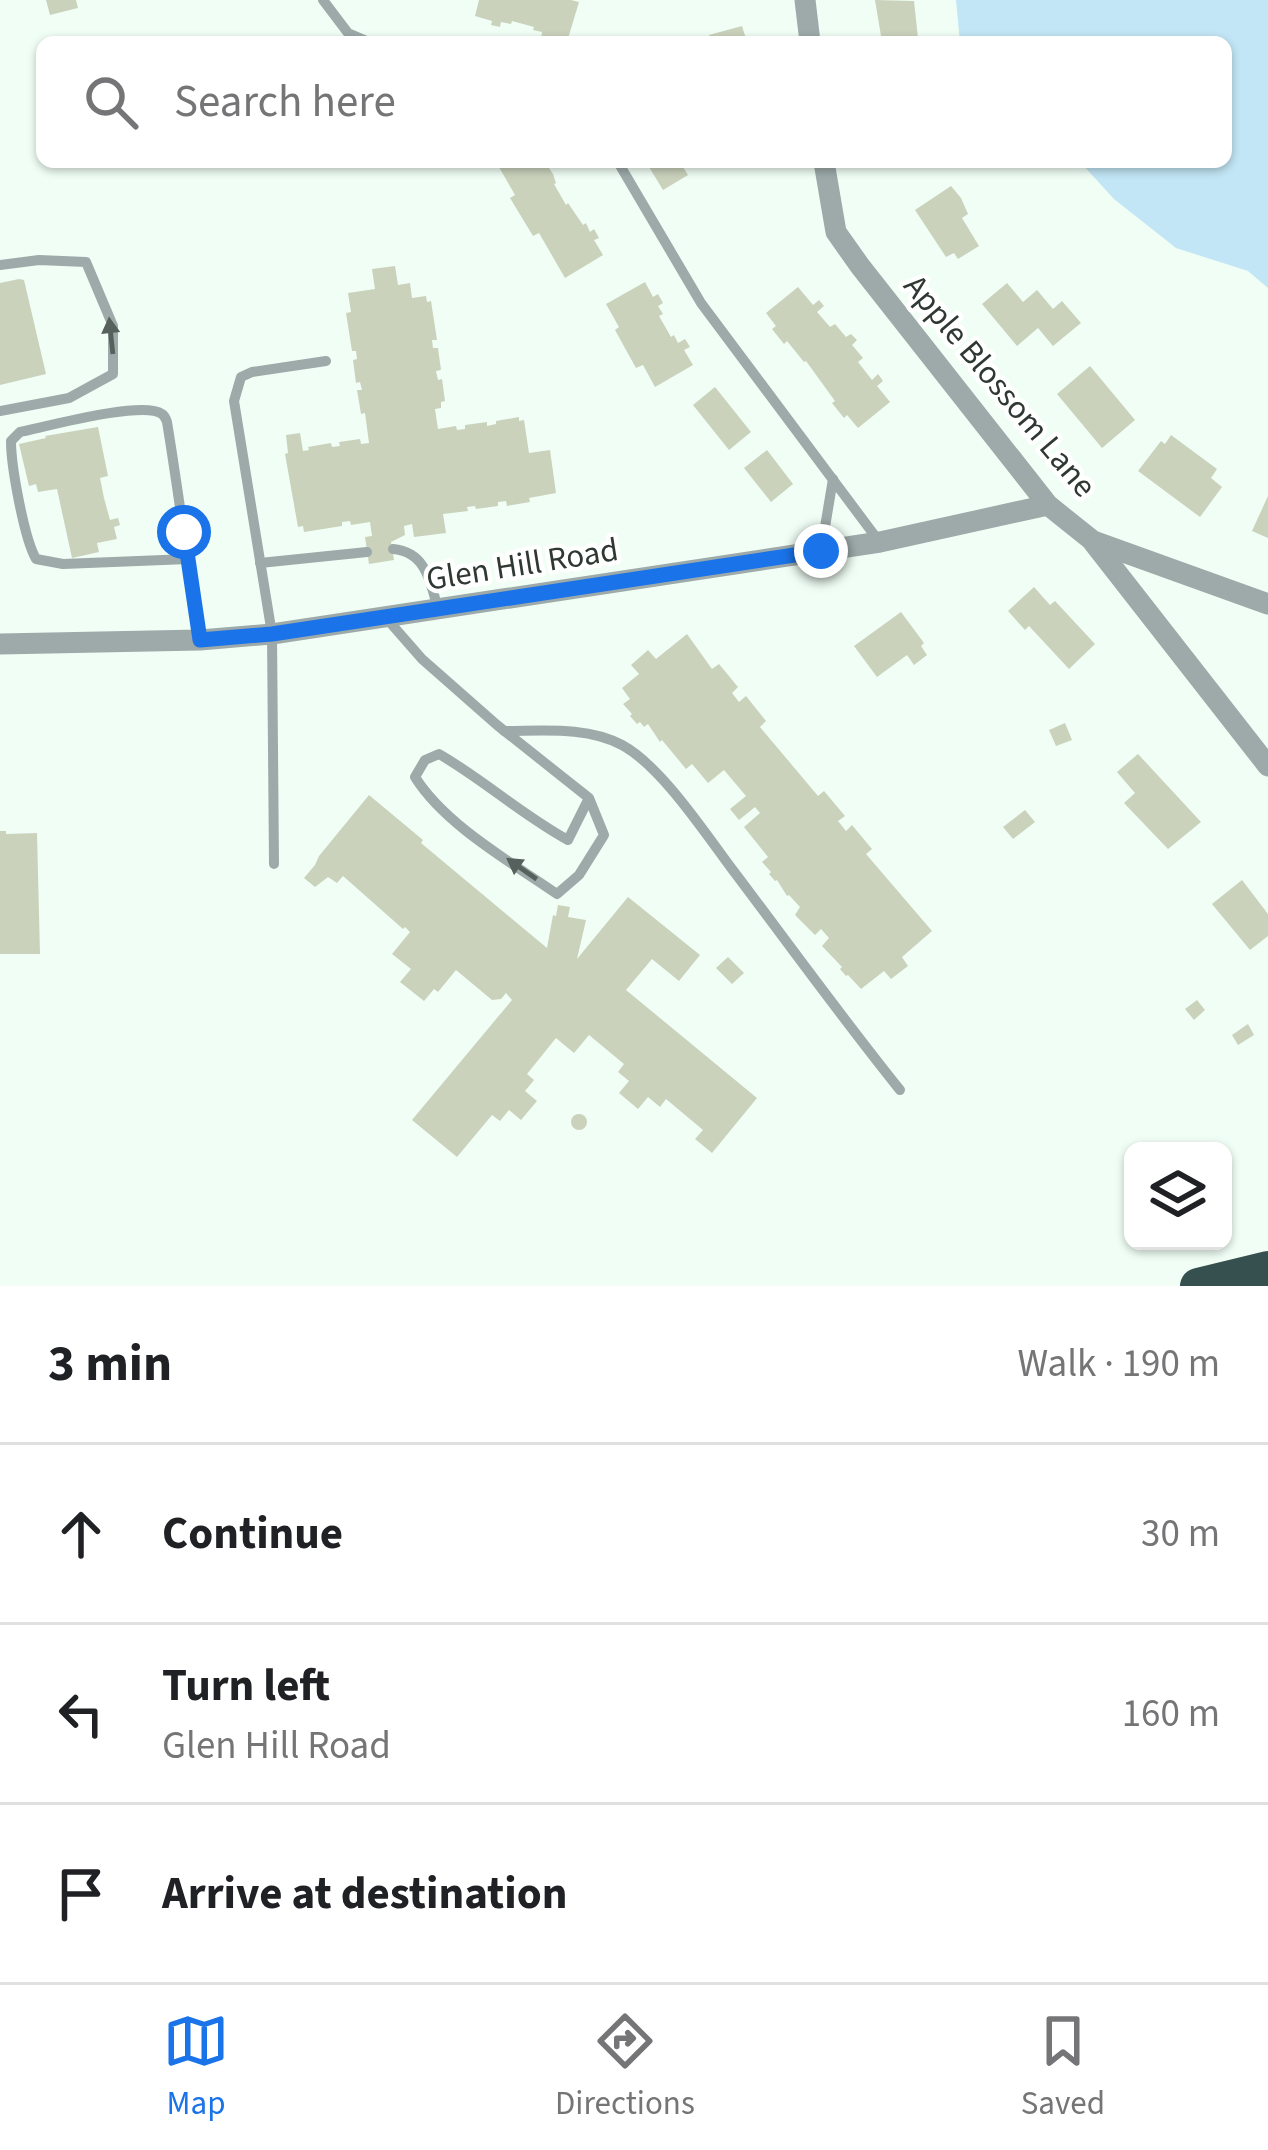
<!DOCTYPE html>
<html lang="en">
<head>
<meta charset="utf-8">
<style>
	:root { --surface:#fff; --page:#f6f6f6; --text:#202124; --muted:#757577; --line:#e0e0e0; --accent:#1a73e8 }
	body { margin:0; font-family:"Source Sans 3",sans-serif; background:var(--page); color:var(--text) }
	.controls { position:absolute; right:36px; bottom:36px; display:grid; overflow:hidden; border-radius:18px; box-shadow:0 3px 9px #0004 }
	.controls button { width:108px; height:108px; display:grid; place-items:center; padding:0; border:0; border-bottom:3px solid var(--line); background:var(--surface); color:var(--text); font:60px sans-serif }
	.stop { position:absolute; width:36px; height:36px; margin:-27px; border:9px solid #1a73e8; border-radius:50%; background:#fff }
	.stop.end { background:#1a73e8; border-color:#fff; box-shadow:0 3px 12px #0008 }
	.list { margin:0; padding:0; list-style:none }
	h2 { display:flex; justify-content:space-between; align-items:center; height:156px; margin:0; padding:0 48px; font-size:51px }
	h2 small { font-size:39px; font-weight:400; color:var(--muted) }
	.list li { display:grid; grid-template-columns:78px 1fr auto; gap:36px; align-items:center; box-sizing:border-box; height:180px; padding:0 48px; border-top:3px solid var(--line) }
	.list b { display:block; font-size:45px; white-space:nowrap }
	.list p { margin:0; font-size:39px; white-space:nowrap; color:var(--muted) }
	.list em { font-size:39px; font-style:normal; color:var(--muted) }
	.icon { flex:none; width:66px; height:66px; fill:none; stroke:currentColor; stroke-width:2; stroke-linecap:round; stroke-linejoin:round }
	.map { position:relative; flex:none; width:1268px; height:1286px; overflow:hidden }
	.search { position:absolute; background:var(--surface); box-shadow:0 3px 9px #0004; left:36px; right:36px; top:36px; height:132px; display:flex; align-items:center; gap:30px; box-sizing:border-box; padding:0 42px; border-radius:18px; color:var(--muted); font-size:45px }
	.sheet { height:696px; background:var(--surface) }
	nav { display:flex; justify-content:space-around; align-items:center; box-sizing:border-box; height:168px; border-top:3px solid var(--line); background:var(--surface); font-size:33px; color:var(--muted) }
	nav a { display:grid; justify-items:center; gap:6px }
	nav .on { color:var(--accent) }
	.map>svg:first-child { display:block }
	.water { fill:#c2e6f5 }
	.building { fill:#cad2bc }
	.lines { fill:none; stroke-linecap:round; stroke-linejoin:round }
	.lane { stroke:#9daaa9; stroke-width:10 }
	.street { stroke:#9daaa9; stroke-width:21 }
	.highway { stroke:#36504f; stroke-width:36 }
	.oneway { fill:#56605c }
	.route { stroke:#1a73e8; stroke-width:15 }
	.labels { text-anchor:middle; stroke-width:9; stroke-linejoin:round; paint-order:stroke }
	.street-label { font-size:33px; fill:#2f3833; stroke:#fff }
</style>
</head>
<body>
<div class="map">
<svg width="1268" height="1286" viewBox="0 0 1268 1286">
	<rect width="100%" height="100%" fill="#f0fef5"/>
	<!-- water -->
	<path class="water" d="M 956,0 L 1268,0 L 1268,288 L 1248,271 L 1176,248 L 1114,199 L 1082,164 L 1003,165 L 999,162 L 1226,162 L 1226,42 L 960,42 Z"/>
	<!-- building -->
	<g class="building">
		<path d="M 46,0 L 76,0 L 78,8 L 50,15 Z"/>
		<path d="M 479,0 L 571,0 L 579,2 L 567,42 L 551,38 L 550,42 L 541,39 L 542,32 L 533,30 L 534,27 L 512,21 L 511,24 L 501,22 L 500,27 L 491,25 L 492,21 L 475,16 Z"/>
		<path d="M 875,0 L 914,1 L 918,38 L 922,37 L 923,42 L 882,42 Z"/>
		<path d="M 742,26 L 747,42 L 711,42 L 709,35 Z"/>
		<path d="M 496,162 L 545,162 L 553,174 L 556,183 L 554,184 L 566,205 L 568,203 L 583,225 L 586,223 L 590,232 L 594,229 L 599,238 L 594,240 L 603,255 L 565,278 L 539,233 L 533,236 L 510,198 L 515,195 Z"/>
		<path d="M 646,162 L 680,162 L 688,175 L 663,190 Z"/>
		<path d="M 951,186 L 961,198 L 968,214 L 962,218 L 979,246 L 958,259 L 954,253 L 946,257 L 915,210 Z"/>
		<path d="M 395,266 L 398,285 L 410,283 L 412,298 L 426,296 L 427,302 L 431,301 L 437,340 L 432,340 L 433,348 L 438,348 L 441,370 L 436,371 L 438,380 L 442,379 L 445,401 L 441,402 L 441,408 L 435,409 L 438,429 L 456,426 L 457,430 L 465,429 L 465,425 L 487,422 L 487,426 L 496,424 L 496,421 L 519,417 L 519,421 L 524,420 L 529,453 L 550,450 L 556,493 L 529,498 L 530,502 L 507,506 L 506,501 L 498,502 L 498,506 L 476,509 L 475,506 L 467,507 L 468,511 L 443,514 L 446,533 L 414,537 L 412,524 L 404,526 L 405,535 L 391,542 L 394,560 L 369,564 L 365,537 L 372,536 L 370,522 L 351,525 L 350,521 L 342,522 L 342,526 L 304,532 L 303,526 L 298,527 L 285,454 L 288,453 L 286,435 L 300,433 L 303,451 L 309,450 L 308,447 L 331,443 L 332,447 L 340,446 L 339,442 L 360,439 L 361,444 L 369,443 L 365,413 L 361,414 L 357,390 L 362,390 L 360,382 L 356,383 L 353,360 L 357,359 L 356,351 L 352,351 L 346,313 L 351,312 L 348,293 L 375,289 L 372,269 Z"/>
		<path d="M 19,279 L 24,280 L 46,374 L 0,385 L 0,283 Z"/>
		<path d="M 645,282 L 653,297 L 658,294 L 663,303 L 658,306 L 663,314 L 659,316 L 671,337 L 674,335 L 678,343 L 685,339 L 690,347 L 684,350 L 693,365 L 655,387 L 643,365 L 636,368 L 615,330 L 619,327 L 606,304 Z"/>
		<path d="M 1007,283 L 1023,302 L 1037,290 L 1053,309 L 1062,301 L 1081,323 L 1053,346 L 1038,328 L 1017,346 L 982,304 Z"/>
		<path d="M 798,287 L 813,305 L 819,300 L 824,306 L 817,312 L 830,327 L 835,324 L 846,337 L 851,334 L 857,340 L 852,345 L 863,358 L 858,362 L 872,380 L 878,374 L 883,381 L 877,386 L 890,402 L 858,428 L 847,415 L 844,418 L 832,403 L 835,401 L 806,361 L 804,362 L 787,341 L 784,344 L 772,329 L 776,326 L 766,313 Z"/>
		<path d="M 1090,366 L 1135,420 L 1102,448 L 1057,394 Z"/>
		<path d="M 715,387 L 751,432 L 729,450 L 693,405 Z"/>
		<path d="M 98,427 L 108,476 L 100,478 L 104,498 L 110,520 L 118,518 L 120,525 L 114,527 L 117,539 L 97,543 L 99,552 L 72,558 L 57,489 L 38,492 L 36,484 L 29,486 L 19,444 L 46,438 L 45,436 Z"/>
		<path d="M 1171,435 L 1217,469 L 1211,478 L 1222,487 L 1200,517 L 1138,471 L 1161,441 L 1165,444 Z"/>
		<path d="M 767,450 L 793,484 L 771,502 L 744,468 Z"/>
		<path d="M 1268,496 L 1268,538 L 1252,531 Z"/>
		<path d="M 1034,587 L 1050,605 L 1055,601 L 1095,644 L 1069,669 L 1029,626 L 1025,630 L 1008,611 Z"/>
		<path d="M 901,612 L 924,643 L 921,646 L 927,655 L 914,665 L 907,655 L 877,677 L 854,646 Z"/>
		<path d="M 687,634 L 712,669 L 719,664 L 738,687 L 732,693 L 739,702 L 746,696 L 766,721 L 760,727 L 818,796 L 824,791 L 845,816 L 838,821 L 846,831 L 852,825 L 872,849 L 866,854 L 932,931 L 902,957 L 908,966 L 891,979 L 884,971 L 861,989 L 848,975 L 846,976 L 840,969 L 842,967 L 822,946 L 829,938 L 821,929 L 815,935 L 795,915 L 800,907 L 789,895 L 787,896 L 777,880 L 775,881 L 769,874 L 771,872 L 762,862 L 768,857 L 744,827 L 760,813 L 755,807 L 739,820 L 730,809 L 746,796 L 724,770 L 708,783 L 692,764 L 686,769 L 662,740 L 660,742 L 648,724 L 644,727 L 640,722 L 637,724 L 630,716 L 632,714 L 623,704 L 630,699 L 622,688 L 639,674 L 631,665 L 648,650 L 656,659 Z"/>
		<path d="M 1065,723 L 1072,740 L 1056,746 L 1049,730 Z"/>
		<path d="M 1138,754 L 1201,822 L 1168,849 L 1124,803 L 1135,793 L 1117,772 Z"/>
		<path d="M 369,795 L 423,840 L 421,843 L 547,948 L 553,915 L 556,916 L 558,905 L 570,907 L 568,917 L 586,920 L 577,959 L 628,897 L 700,955 L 679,981 L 652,959 L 626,990 L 757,1098 L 712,1153 L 695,1139 L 703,1130 L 666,1099 L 660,1107 L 648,1097 L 638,1109 L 619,1093 L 629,1081 L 618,1072 L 624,1064 L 589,1035 L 574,1053 L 556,1038 L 527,1074 L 534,1080 L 525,1091 L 537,1101 L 521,1120 L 509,1110 L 500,1121 L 492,1115 L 457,1157 L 412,1120 L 512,1000 L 506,993 L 501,999 L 492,1000 L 456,970 L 438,992 L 434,989 L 424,1001 L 400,982 L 411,969 L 392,954 L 410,932 L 405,927 L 403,929 L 343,876 L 337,883 L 328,877 L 315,887 L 304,878 L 315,865 L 319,856 Z"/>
		<path d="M 1025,810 L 1035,822 L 1013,839 L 1003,827 Z"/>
		<path d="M 0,831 L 6,831 L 6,834 L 37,833 L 40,954 L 0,954 Z"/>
		<path d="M 1242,880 L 1268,914 L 1268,936 L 1250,950 L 1212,904 Z"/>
		<path d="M 728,957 L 744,973 L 732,984 L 716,968 Z"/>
		<path d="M 1197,1000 L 1205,1010 L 1194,1020 L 1185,1009 Z"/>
		<path d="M 1248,1024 L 1254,1035 L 1238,1045 L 1232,1035 Z"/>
		<circle cx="579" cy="1122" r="8"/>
	</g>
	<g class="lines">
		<!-- lane -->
		<g class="lane">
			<path d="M 323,0 L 348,33 L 369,42"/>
			<path d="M 618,162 L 701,303 L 878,540"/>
			<path d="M 0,265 L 39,260 L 86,262 L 113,326 L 113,374 L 69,398 L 0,411"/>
			<path d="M 393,549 C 426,552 430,581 438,609"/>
			<path d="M 821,551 L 833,479"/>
			<path d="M 188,559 L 63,564 L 36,559 C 24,538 11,466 11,441 L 20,432 C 45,427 143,400 162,414 C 165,416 166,419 167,422 C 179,495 188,568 200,640"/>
			<path d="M 260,563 L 367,552"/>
			<path d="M 387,619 L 422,659 L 497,725 L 589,798 L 604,835 L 579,875 L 557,894 C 511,862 445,825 415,777 L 425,760 L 439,754 C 484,780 522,815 568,840 L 589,798"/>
			<path d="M 504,731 C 542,731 587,726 622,745 C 661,766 705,833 732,869 C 788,943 842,1018 900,1090"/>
			<path d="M 274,864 L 272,634 L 234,401 L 241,377 L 252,372 L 326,361"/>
		</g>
		<!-- street -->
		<g class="street">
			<path d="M 805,0 L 810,42"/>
			<path d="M 824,162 L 836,232 L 860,266 L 1048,505 L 1093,541 L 1268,604"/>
			<path d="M 1093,542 L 1268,766"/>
			<path d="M 0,644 L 200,640 L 272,634 L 880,542 L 1048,505"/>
		</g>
		<!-- highway -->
		<path class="highway" d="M 1198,1286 L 1268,1269"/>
	</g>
	<!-- one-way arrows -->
	<defs><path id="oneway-solid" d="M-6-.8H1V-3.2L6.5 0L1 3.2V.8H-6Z" transform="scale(3)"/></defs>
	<g class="oneway">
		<use href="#oneway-solid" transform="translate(111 336) rotate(-96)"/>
		<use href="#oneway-solid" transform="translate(522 869) rotate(-145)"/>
	</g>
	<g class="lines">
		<!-- route -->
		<path class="route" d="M 184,532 L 200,640 L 272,634 L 821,551"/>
	</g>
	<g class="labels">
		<!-- street labels -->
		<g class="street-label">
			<text transform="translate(1001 385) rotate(50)" y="12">Apple Blossom Lane</text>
			<text transform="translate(522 563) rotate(-9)" y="12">Glen Hill Road</text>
		</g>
	</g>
</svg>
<div class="controls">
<button><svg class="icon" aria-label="layers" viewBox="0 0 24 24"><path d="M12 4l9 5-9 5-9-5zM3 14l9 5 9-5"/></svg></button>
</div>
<div class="stop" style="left:184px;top:532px"></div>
<div class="stop end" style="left:821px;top:551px"></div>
<div class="search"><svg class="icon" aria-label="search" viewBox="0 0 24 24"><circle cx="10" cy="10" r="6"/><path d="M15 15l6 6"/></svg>Search here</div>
</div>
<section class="sheet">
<h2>3 min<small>Walk · 190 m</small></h2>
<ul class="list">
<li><svg class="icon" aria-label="ahead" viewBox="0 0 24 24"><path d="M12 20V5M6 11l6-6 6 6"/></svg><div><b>Continue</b></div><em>30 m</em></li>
<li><svg class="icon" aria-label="left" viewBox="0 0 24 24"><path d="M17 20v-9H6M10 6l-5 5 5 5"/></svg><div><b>Turn left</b><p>Glen Hill Road</p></div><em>160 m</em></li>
<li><svg class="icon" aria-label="arrive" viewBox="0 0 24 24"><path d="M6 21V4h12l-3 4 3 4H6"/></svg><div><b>Arrive at destination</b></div></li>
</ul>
</section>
<nav>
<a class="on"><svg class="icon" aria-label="map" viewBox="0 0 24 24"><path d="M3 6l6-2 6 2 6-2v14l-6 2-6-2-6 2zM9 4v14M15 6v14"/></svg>Map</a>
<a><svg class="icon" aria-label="directions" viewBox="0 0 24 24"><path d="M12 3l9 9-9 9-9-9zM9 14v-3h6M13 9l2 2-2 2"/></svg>Directions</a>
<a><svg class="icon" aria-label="saved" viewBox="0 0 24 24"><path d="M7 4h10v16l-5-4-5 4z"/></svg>Saved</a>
</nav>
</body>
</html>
